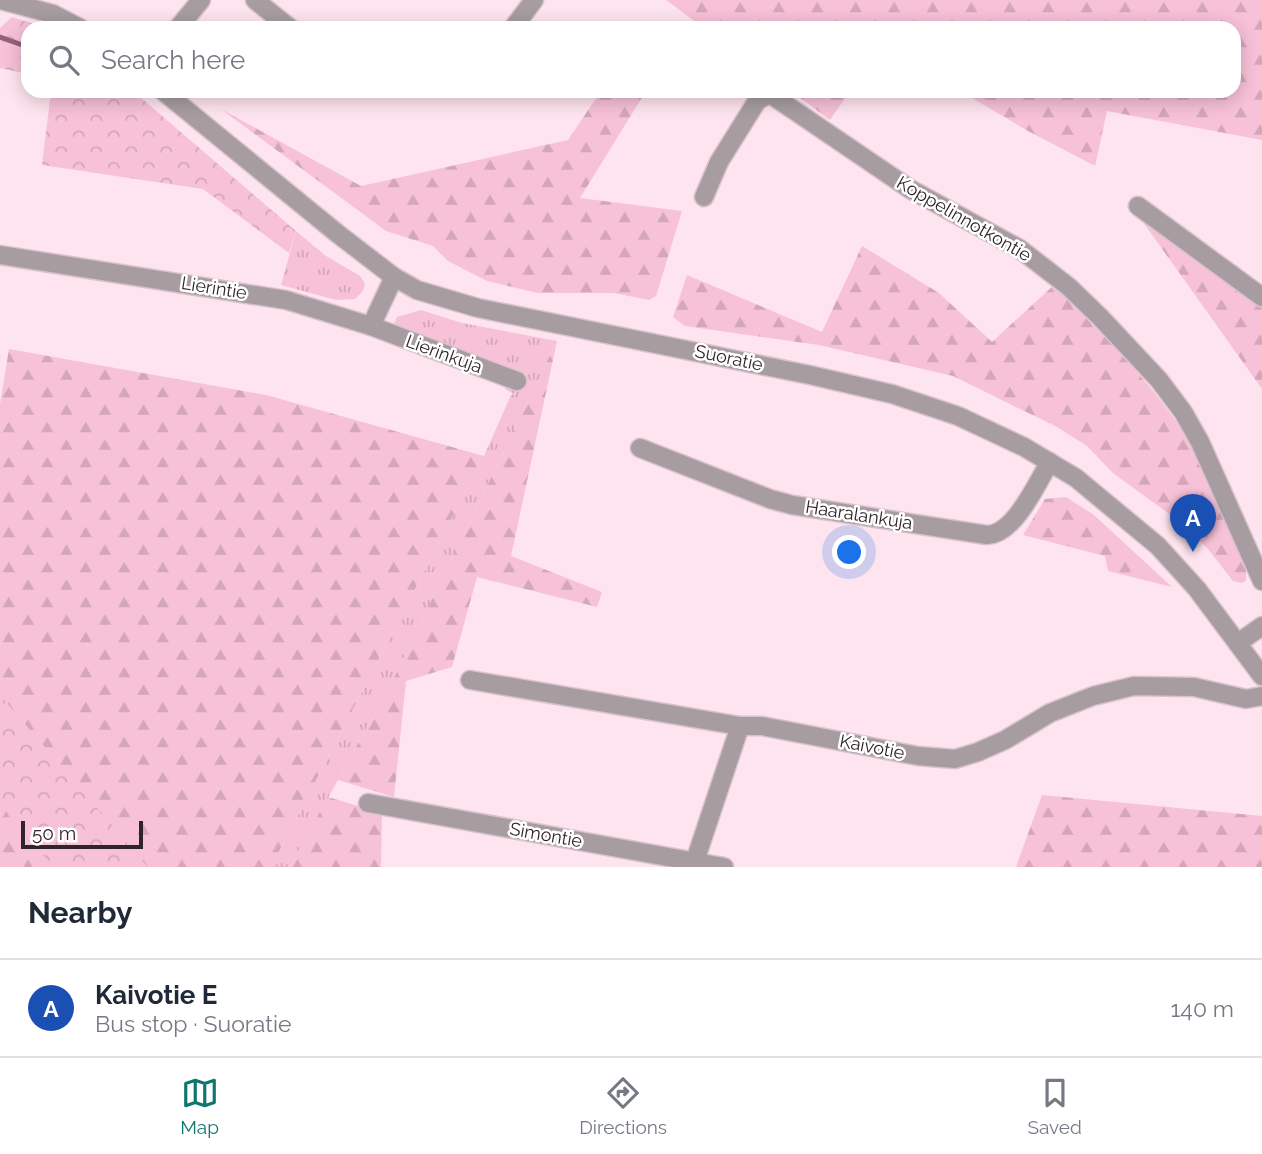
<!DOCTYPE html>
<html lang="en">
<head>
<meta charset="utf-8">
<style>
	:root { --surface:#fff; --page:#f2f2f3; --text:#1f2937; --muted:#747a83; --line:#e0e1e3; --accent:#0f766e }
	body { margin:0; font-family:Raleway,sans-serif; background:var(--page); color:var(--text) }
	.scale { position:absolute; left:21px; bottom:18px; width:122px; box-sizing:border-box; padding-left:7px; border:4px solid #2f2529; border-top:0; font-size:19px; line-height:24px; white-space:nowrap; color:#2f2529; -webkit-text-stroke:5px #fff; paint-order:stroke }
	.you { position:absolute; left:850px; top:553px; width:24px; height:24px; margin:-18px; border:5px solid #fff; border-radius:50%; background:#1a73e8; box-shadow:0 0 0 10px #1a73e833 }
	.badge { display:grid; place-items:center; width:46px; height:46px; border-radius:50%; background:var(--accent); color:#fff; font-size:23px; font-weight:700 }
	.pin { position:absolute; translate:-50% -58px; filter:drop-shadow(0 2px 4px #0008) }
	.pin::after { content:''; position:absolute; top:37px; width:24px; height:21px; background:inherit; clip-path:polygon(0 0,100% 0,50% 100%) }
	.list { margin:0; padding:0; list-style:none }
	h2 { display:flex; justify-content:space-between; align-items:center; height:91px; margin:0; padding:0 28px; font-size:30px }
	h2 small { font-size:23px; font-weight:400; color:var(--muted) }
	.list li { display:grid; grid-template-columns:46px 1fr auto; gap:21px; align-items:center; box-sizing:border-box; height:98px; padding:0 28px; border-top:2px solid var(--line) }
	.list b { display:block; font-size:26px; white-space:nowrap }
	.list p { margin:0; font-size:23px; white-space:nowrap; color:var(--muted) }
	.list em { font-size:23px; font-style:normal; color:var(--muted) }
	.icon { flex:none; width:38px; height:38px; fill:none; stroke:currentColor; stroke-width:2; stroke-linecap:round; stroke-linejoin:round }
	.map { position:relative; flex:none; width:1262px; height:867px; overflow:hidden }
	.search { position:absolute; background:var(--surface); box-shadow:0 4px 18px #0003; left:21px; right:21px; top:21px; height:77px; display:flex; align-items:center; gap:18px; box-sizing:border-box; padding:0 24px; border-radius:21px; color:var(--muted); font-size:26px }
	.sheet { height:189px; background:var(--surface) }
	nav { display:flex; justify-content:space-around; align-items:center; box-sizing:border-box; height:98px; border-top:2px solid var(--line); background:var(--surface); font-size:19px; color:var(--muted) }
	nav a { display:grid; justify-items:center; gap:4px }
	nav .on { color:var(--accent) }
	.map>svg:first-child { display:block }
	.grass { fill:url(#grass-tufts) }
	.forest { fill:url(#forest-firs) }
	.park { fill:url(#park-crowns) }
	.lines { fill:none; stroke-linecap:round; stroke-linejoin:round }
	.stream { stroke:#946278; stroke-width:5 }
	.minor-casing { stroke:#d9c2cb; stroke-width:21 }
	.minor { stroke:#a79da1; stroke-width:18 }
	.labels { text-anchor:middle; stroke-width:5; stroke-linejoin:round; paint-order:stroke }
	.street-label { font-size:18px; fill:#2f2529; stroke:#fff }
</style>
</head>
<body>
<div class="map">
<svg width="1262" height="867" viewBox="0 0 1262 867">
	<defs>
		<pattern id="grass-tufts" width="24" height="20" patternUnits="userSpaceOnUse" patternTransform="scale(1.75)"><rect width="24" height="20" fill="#f7c1d7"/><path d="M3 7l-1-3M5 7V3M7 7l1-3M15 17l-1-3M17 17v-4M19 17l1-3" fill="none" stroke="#d4a6b9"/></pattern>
		<pattern id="forest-firs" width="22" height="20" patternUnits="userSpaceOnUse" patternTransform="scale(1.75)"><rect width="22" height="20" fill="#f7c1d7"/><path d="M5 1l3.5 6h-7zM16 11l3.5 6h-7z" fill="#d4a6b9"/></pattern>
		<pattern id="park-crowns" width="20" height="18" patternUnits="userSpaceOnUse" patternTransform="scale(1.75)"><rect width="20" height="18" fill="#f7c1d7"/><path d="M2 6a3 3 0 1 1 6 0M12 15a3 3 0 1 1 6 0" fill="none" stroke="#d4a6b9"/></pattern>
	</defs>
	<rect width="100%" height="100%" fill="#fee4ee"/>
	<!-- grass -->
	<g class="grass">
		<path d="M 296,231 L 326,256 L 360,276 L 365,284 L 363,291 L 355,299 L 336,300 L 281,285 Z"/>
		<path d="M 421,310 L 462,323 L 557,341 L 393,680 L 290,867 L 271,867 L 484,456 L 511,395 L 514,394 L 505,389 L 507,370 L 394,324 L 397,317 Z"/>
	</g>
	<!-- forest -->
	<g class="forest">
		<path d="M 666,0 L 1262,0 L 1262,140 L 1107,111 L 1095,166 L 1028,131 L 960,91 L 1234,91 L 1234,28 L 704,28 Z"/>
		<path d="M 601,91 L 646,91 L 580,198 L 682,211 L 656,296 L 649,300 L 614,293 L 538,293 L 487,281 L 448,261 L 433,246 L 386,231 L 221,109 L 361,186 L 568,140 Z"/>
		<path d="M 791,91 L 850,91 L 830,120 Z"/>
		<path d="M 1138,215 L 1262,308 L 1262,389 Z"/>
		<path d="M 862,246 L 939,293 L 992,342 L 1054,285 C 1095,328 1141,371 1175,420 C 1206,465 1225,519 1246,570 L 1246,580 L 1242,583 L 1233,581 L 1208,549 L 1183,524 L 1113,473 L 1087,446 L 1057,427 L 953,376 L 819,345 L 685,326 L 673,317 L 687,275 L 822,332 Z"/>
		<path d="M 557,341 L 511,556 L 602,592 L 597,607 L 477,577 L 452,667 L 406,681 L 394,797 L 338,780 L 393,680 Z"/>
		<path d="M 9,349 L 266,395 L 484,456 L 271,867 L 0,867 L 0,404 Z"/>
		<path d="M 1066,497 L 1094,515 L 1172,587 L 1108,571 L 1105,556 L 1023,535 L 1045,499 Z"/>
		<path d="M 1042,795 L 1262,816 L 1262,867 L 1016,867 Z"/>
		<path d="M 328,797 L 382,813 L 381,867 L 290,867 Z"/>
	</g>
	<!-- park -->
	<g class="park">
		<path d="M 12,17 L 46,28 L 28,28 L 28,74 L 0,68 L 0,28 Z"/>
		<path d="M 51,91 L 133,91 L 296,231 L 289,253 L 203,189 L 42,165 Z"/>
		<path d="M 0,695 L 148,867 L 55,867 L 17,829 L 0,801 Z"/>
	</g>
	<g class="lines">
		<!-- stream -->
		<path class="stream" d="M 0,37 L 28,47"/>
		<defs>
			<g id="minor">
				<path d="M 0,0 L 53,14 L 80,28"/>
				<path d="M 255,0 L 290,28"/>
				<path d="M 178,28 L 201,0"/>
				<path d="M 513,28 L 534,0"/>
				<path d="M 163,91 L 338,234 L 394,277 L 417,290 L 478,308 L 810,375 L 892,394 L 958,416 L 1024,447 L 1076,478 L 1158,546 L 1197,589 L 1262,676"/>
				<path d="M 704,197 L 719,162 L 757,101 L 767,95 L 773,96 L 910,189 L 1020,249 L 1069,287 L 1100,317 L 1159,380 L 1183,412 L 1200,442 L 1262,581"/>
				<path d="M 1138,206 L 1262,297"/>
				<path d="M 0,255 L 286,300 L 371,326 L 394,277"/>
				<path d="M 371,326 L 517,381"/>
				<path d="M 640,448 L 770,499 L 792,505 L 987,535 C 1015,534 1036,484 1050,462"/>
				<path d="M 1238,643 L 1262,626"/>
				<path d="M 470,680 L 740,726 L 762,726 L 918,756 L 955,759 L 978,752 L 1005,740 L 1050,713 L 1093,696 L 1134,686 L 1194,687 L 1246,699 L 1262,696"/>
				<path d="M 368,803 L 724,867"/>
				<path d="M 693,867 L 740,726"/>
			</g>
		</defs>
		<!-- minor casing -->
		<use href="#minor" class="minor-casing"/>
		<!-- minor -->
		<use href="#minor" class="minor"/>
	</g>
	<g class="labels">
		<!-- street labels -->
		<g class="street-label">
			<text transform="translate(964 219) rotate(30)" y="6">Koppelinnotkontie</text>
			<text transform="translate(214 288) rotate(9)" y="6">Lierintie</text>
			<text transform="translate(444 354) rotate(20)" y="6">Lierinkuja</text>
			<text transform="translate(729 358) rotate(12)" y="6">Suoratie</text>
			<text transform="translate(859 515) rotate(9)" y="6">Haaralankuja</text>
			<text transform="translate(872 747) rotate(11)" y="6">Kaivotie</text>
			<text transform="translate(546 835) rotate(10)" y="6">Simontie</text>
		</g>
	</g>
</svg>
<div class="scale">50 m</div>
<div class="you"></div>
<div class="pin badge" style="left:1193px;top:552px;background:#1a4fb4">A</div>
<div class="search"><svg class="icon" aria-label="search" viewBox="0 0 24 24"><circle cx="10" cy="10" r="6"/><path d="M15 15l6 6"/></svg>Search here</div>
</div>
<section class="sheet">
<h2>Nearby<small></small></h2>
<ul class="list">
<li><span class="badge" style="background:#1a4fb4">A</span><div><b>Kaivotie E</b><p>Bus stop · Suoratie</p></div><em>140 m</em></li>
</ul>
</section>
<nav>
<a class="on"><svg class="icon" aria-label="map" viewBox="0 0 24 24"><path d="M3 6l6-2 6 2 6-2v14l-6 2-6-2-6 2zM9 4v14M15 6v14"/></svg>Map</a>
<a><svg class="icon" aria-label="directions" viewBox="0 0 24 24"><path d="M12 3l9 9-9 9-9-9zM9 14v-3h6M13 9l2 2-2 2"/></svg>Directions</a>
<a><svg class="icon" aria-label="saved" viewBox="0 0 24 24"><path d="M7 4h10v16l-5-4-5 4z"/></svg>Saved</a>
</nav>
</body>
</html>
